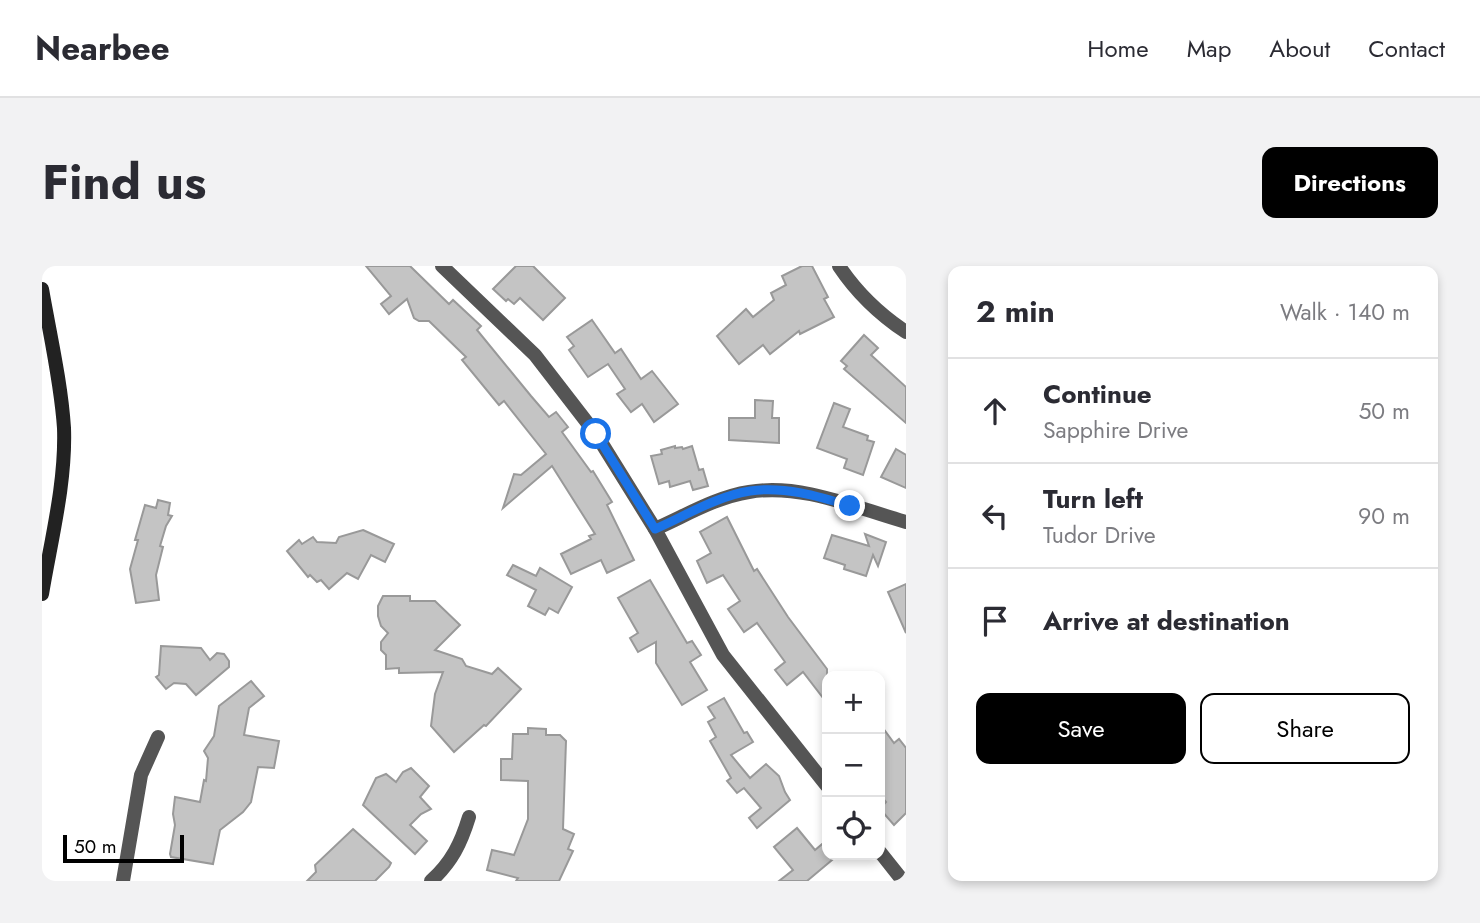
<!DOCTYPE html>
<html lang="en">
<head>
<meta charset="utf-8">
<style>
	:root { --surface:#fff; --page:#f2f2f3; --text:#2b2b33; --muted:#7c7c81; --line:#e1e1e2; --accent:#000 }
	body { margin:0; font-family:Jost,sans-serif; background:var(--page); color:var(--text) }
	.controls { position:absolute; right:21px; bottom:21px; display:grid; overflow:hidden; border-radius:14px; box-shadow:0 4px 10px #0003 }
	.controls button { width:63px; height:63px; display:grid; place-items:center; padding:0; border:0; border-bottom:2px solid var(--line); background:var(--surface); color:var(--text); font:35px sans-serif }
	.scale { position:absolute; left:21px; bottom:18px; width:121px; box-sizing:border-box; padding-left:7px; border:4px solid #000; border-top:0; font-size:19px; line-height:24px; white-space:nowrap; color:#000; -webkit-text-stroke:5px #fff; paint-order:stroke }
	.stop { position:absolute; width:21px; height:21px; margin:-16px; border:5px solid #1a73e8; border-radius:50%; background:#fff }
	.stop.end { background:#1a73e8; border-color:#fff; box-shadow:0 2px 7px #0008 }
	.list { margin:0; padding:0; list-style:none }
	h2 { display:flex; justify-content:space-between; align-items:center; height:91px; margin:0; padding:0 28px; font-size:30px }
	h2 small { font-size:23px; font-weight:400; color:var(--muted) }
	.list li { display:grid; grid-template-columns:46px 1fr auto; gap:21px; align-items:center; box-sizing:border-box; height:105px; padding:0 28px; border-top:2px solid var(--line) }
	.list b { display:block; font-size:26px; white-space:nowrap }
	.list p { margin:0; font-size:23px; white-space:nowrap; color:var(--muted) }
	.list em { font-size:23px; font-style:normal; color:var(--muted) }
	.actions { display:flex; gap:14px; padding:21px 28px }
	.actions a { flex:1; padding:16px 0; border:2px solid var(--accent); border-radius:14px; text-align:center; font-size:24px; color:var(--accent) }
	.actions .main { background:var(--accent); color:#fff }
	.icon { flex:none; width:38px; height:38px; fill:none; stroke:currentColor; stroke-width:2; stroke-linecap:round; stroke-linejoin:round }
	.map { position:relative; flex:none; width:864px; height:615px; overflow:hidden; border-radius:14px }
	header { display:flex; align-items:center; gap:42px; box-sizing:border-box; height:98px; padding:0 35px; background:var(--surface); border-bottom:2px solid var(--line) }
	header strong { font-size:33px }
	nav { display:flex; gap:38px; margin-inline-start:auto; font-size:24px }
	.intro { display:flex; align-items:center; justify-content:space-between; box-sizing:border-box; height:168px; padding:0 42px }
	h1 { margin:0; font-size:49px }
	.button { padding:18px 32px; border-radius:14px; background:var(--accent); color:#fff; font-size:24px; font-weight:700 }
	main { display:flex; gap:42px; padding:0 42px }
	aside { flex:1; background:var(--surface); border-radius:14px; box-shadow:0 4px 10px #0003 }
	.map>svg:first-child { display:block }
	.building { fill:#c4c4c4; stroke:#999; stroke-width:2 }
	.lines { fill:none; stroke-linecap:round; stroke-linejoin:round }
	.street { stroke:#555; stroke-width:14 }
	.secondary { stroke:#222; stroke-width:14 }
	.route { stroke:#1a73e8; stroke-width:9 }
</style>
</head>
<body>
<header>
<strong>Nearbee</strong>
<nav><a>Home</a><a>Map</a><a>About</a><a>Contact</a></nav>
</header>
<div class="intro"><h1>Find us</h1><a class="button">Directions</a></div>
<main>
<div class="map">
<svg width="864" height="615" viewBox="0 0 864 615">
	<rect width="100%" height="100%" fill="#fff"/>
	<!-- building -->
	<g class="building">
		<path d="M 324,0 L 368,0 L 407,38 L 411,34 L 439,60 L 435,64 L 489,130 L 507,151 L 514,146 L 526,161 L 520,166 L 549,206 L 551,205 L 570,236 L 565,239 L 592,294 L 565,307 L 559,294 L 529,308 L 519,288 L 549,273 L 547,270 L 553,268 L 510,200 L 461,242 L 472,208 L 479,209 L 504,188 L 462,135 L 457,139 L 420,94 L 424,91 L 387,55 L 377,55 L 372,52 L 365,33 L 347,48 L 339,38 L 349,30 Z"/>
		<path d="M 474,0 L 491,0 L 523,32 L 501,54 L 478,32 L 472,38 L 466,33 L 464,35 L 451,23 Z"/>
		<path d="M 760,0 L 770,0 L 786,31 L 782,33 L 792,51 L 758,68 L 757,65 L 728,88 L 721,79 L 697,98 L 675,70 L 704,43 L 711,51 L 732,34 L 729,27 L 744,19 L 740,10 Z"/>
		<path d="M 550,54 L 573,87 L 579,83 L 599,113 L 610,105 L 636,138 L 612,156 L 600,138 L 589,146 L 575,128 L 583,123 L 566,98 L 546,111 L 527,84 L 532,80 L 525,71 Z"/>
		<path d="M 822,69 L 836,82 L 829,89 L 864,121 L 864,157 L 802,103 L 805,100 L 799,95 Z"/>
		<path d="M 713,134 L 731,135 L 730,152 L 737,152 L 737,177 L 687,174 L 687,152 L 713,152 Z"/>
		<path d="M 792,137 L 808,143 L 801,161 L 826,170 L 825,174 L 832,176 L 821,209 L 802,202 L 805,193 L 775,182 Z"/>
		<path d="M 633,180 L 633,182 L 640,181 L 641,183 L 650,180 L 657,204 L 661,203 L 666,220 L 651,224 L 648,215 L 628,221 L 627,215 L 617,218 L 609,190 L 620,188 L 619,184 Z"/>
		<path d="M 854,183 L 864,189 L 864,222 L 839,211 Z"/>
		<path d="M 116,234 L 128,237 L 126,249 L 130,250 L 124,260 L 118,280 L 121,281 L 114,309 L 117,334 L 94,337 L 88,303 L 96,274 L 93,274 L 103,239 L 114,242 Z"/>
		<path d="M 685,251 L 712,305 L 715,303 L 746,351 L 785,403 L 785,437 L 761,406 L 745,419 L 733,404 L 743,396 L 715,357 L 702,366 L 686,343 L 698,335 L 681,309 L 665,317 L 655,295 L 669,287 L 658,266 Z"/>
		<path d="M 321,264 L 352,278 L 343,296 L 329,289 L 316,313 L 305,307 L 287,323 L 279,314 L 275,316 L 268,309 L 266,311 L 245,285 L 257,274 L 260,278 L 271,271 L 275,276 L 294,277 L 297,271 Z"/>
		<path d="M 823,268 L 844,276 L 836,300 L 831,289 L 824,310 L 802,303 L 803,299 L 782,292 L 790,269 L 827,280 Z"/>
		<path d="M 471,299 L 494,310 L 498,302 L 530,321 L 516,347 L 507,342 L 503,349 L 486,340 L 494,324 L 465,309 Z"/>
		<path d="M 608,314 L 645,377 L 650,375 L 659,389 L 648,396 L 665,424 L 640,439 L 614,397 L 614,376 L 596,386 L 588,372 L 596,367 L 576,332 Z"/>
		<path d="M 864,318 L 864,367 L 846,326 Z"/>
		<path d="M 341,330 L 368,330 L 368,335 L 393,335 L 418,359 L 393,384 L 420,393 L 424,400 L 450,408 L 456,402 L 479,423 L 444,460 L 442,459 L 412,486 L 389,460 L 393,428 L 401,406 L 357,407 L 357,402 L 344,403 L 344,389 L 339,384 L 339,376 L 346,367 L 339,360 L 336,350 L 336,340 Z"/>
		<path d="M 119,380 L 159,382 L 168,394 L 175,387 L 182,388 L 187,395 L 187,401 L 154,429 L 144,418 L 132,417 L 124,423 L 114,411 L 117,409 Z"/>
		<path d="M 209,415 L 222,430 L 207,442 L 202,469 L 237,475 L 232,502 L 216,501 L 209,536 L 201,546 L 178,564 L 171,598 L 129,591 L 128,588 L 133,559 L 131,548 L 133,531 L 158,536 L 162,514 L 164,515 L 166,492 L 162,485 L 172,470 L 177,440 Z"/>
		<path d="M 682,432 L 702,467 L 705,466 L 711,476 L 689,489 L 708,512 L 724,498 L 737,510 L 743,526 L 748,534 L 715,562 L 707,552 L 719,542 L 702,522 L 695,527 L 685,515 L 689,512 L 668,475 L 674,471 L 666,456 L 673,452 L 666,441 Z"/>
		<path d="M 838,458 L 852,477 L 857,473 L 864,482 L 864,547 L 852,559 L 838,543 L 844,536 L 838,529 Z"/>
		<path d="M 486,462 L 504,463 L 504,469 L 518,469 L 524,475 L 521,563 L 532,568 L 526,583 L 531,585 L 517,615 L 474,615 L 476,612 L 445,604 L 450,584 L 472,589 L 486,553 L 486,515 L 459,514 L 459,493 L 470,493 L 471,468 L 486,468 Z"/>
		<path d="M 369,502 L 387,520 L 378,531 L 389,543 L 379,548 L 368,559 L 385,575 L 373,588 L 321,539 L 334,512 L 344,508 L 354,516 L 361,506 Z"/>
		<path d="M 755,562 L 773,584 L 785,574 L 785,589 L 796,589 L 765,615 L 737,615 L 751,604 L 732,581 Z"/>
		<path d="M 311,563 L 349,597 L 347,601 L 333,615 L 265,615 L 274,606 L 273,599 Z"/>
	</g>
	<g class="lines">
		<!-- street -->
		<g class="street">
			<path d="M 400,0 L 493,89 L 554,168 L 613,263 L 681,389 L 785,520"/>
			<path d="M 797,0 C 815,27 837,48 864,66"/>
			<path d="M 613,263 C 643,250 674,231 707,226 C 760,217 814,242 864,256"/>
			<path d="M 838,586 L 861,615"/>
			<path d="M 81,615 L 99,509 L 116,471"/>
			<path d="M 389,615 C 410,596 419,577 427,551"/>
		</g>
		<!-- secondary -->
		<path class="secondary" d="M 0,23 C 8,69 19,116 22,162 C 24,217 9,274 0,328"/>
	</g>
	<g class="lines">
		<!-- route -->
		<path class="route" d="M 554,168 L 613,263 C 643,250 675,230 708,225 C 742,220 776,230 808,240"/>
	</g>
</svg>
<div class="controls">
<button>+</button>
<button>−</button>
<button><svg class="icon" aria-label="locate" viewBox="0 0 24 24"><circle cx="12" cy="12" r="6"/><path d="M12 2v4M12 18v4M2 12h4M18 12h4"/></svg></button>
</div>
<div class="scale">50 m</div>
<div class="stop" style="left:554px;top:168px"></div>
<div class="stop end" style="left:808px;top:240px"></div>
</div>
<aside>
<h2>2 min<small>Walk · 140 m</small></h2>
<ul class="list">
<li><svg class="icon" aria-label="ahead" viewBox="0 0 24 24"><path d="M12 20V5M6 11l6-6 6 6"/></svg><div><b>Continue</b><p>Sapphire Drive</p></div><em>50 m</em></li>
<li><svg class="icon" aria-label="left" viewBox="0 0 24 24"><path d="M17 20v-9H6M10 6l-5 5 5 5"/></svg><div><b>Turn left</b><p>Tudor Drive</p></div><em>90 m</em></li>
<li><svg class="icon" aria-label="arrive" viewBox="0 0 24 24"><path d="M6 21V4h12l-3 4 3 4H6"/></svg><div><b>Arrive at destination</b></div></li>
</ul>
<div class="actions"><a class="main">Save</a><a>Share</a></div>
</aside>
</main>
</body>
</html>
